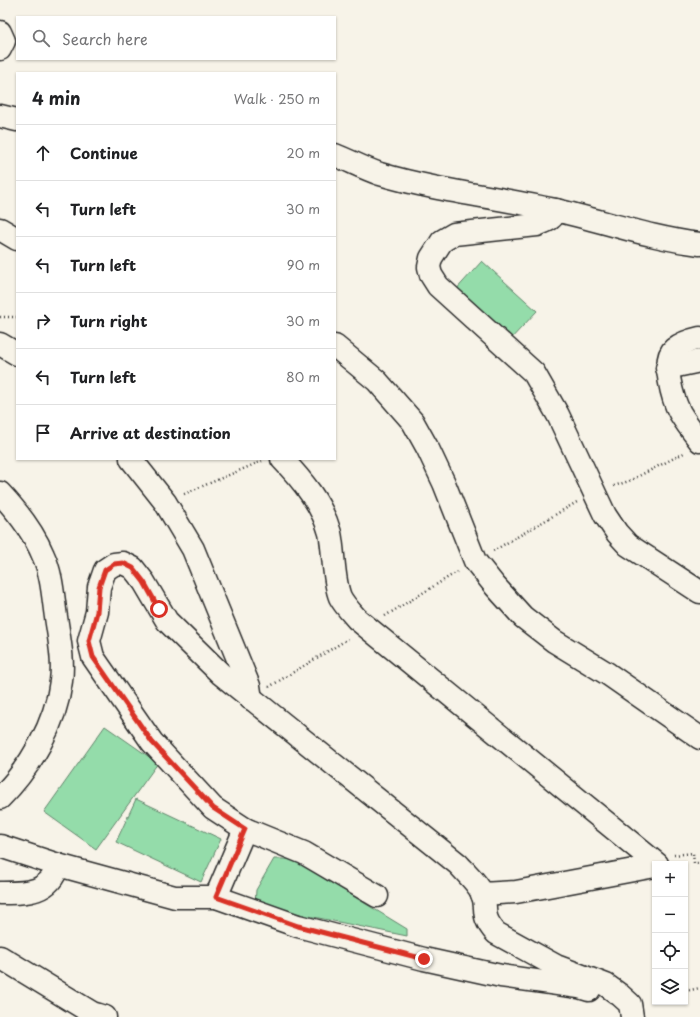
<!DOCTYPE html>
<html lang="en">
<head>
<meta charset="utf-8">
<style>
	:root { --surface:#fff; --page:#f6f6f6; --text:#202124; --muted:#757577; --line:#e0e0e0 }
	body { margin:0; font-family:"Playpen Sans",sans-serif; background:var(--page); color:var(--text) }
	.controls { position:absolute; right:12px; bottom:12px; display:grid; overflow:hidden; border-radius:0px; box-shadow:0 1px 3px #0004 }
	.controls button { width:36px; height:36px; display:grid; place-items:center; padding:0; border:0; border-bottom:1px solid var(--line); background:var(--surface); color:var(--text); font:20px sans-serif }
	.stop { position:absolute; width:12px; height:12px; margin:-9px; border:3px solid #d93025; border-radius:50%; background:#fff }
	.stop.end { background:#d93025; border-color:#fff; box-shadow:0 1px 4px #0008 }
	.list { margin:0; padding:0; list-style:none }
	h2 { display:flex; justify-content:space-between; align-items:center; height:52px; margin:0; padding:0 16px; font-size:17px }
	h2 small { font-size:13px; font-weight:400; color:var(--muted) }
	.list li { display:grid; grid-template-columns:26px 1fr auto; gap:12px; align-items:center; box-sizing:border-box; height:56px; padding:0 16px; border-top:1px solid var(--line) }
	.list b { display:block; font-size:15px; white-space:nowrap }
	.list em { font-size:13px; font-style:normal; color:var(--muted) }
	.icon { flex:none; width:22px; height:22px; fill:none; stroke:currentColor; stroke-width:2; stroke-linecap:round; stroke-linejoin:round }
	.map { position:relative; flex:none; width:700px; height:1017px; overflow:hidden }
	.search { position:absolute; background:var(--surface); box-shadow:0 1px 3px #0004; left:16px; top:16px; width:320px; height:44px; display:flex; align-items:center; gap:10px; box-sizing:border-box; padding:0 14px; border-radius:0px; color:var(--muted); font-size:15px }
	.panel { position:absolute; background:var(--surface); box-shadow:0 1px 3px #0004; left:16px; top:72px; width:320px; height:388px; border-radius:0px }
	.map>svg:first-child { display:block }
	.green { fill:#94dcaa; stroke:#60846a }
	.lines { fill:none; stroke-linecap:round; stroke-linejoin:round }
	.minor-casing { stroke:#2b2b2b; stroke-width:25 }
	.path { stroke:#2b2b2b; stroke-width:2.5; stroke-dasharray:1 3; stroke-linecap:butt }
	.minor { stroke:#f7f3e8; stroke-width:22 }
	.route { stroke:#d93025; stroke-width:5 }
</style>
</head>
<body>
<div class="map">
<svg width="700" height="1017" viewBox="0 0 700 1017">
	<rect width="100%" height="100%" fill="#f7f3e8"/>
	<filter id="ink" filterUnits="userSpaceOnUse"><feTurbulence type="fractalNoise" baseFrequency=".025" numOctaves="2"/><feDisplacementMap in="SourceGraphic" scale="8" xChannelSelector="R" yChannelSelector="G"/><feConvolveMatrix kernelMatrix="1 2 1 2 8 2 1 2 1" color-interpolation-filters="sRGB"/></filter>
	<g filter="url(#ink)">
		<!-- green -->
		<g class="green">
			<path d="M 482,261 L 537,311 L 508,342 L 453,293 Z"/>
			<path d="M 105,726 L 158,763 L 96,849 L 44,812 Z"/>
			<path d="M 136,799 L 221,839 L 201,882 L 116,842 Z"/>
			<path d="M 274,859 L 288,859 L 299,863 L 407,929 L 407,936 L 255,905 L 256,890 Z"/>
		</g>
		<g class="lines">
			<defs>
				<g id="minor">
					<path d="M 0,32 L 4,41 L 0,49"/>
					<path d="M 0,116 L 17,120"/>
					<path d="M 335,155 C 350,161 365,169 380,174 C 437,191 497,197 555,210 C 604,221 650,238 700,244"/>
					<path d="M 556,210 C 553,220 546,221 537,225 L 454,234 L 442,241 L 431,258 L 429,267 L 431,275 L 438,286 L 534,373 L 558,415 L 605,515 L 617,533 L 628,545 L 700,592"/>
					<path d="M 0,229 L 17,239"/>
					<path d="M 700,338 C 691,340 681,343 674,349 C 661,360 673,400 680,413 C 686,423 693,432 700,441"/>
					<path d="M 0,344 L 17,354"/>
					<path d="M 335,346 L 377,381 L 413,422 L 428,449 L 444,483 L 475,561 L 495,586 L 523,617 L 554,641 L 608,674 L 700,738"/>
					<path d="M 667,368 L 700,361"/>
					<path d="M 131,459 L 165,502 L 193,549 L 249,686 L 251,699"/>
					<path d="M 282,459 C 302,480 322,504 330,533 C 334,551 333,580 340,597 C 344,605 352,613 357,619 L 657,864"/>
					<path d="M 0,493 C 17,511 33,531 43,555 C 52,574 53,597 56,617 C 59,638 64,661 61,681 C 56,724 30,768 0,798"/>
					<path d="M 245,829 L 304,853 L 377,896"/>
					<path d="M 0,846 L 58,865 L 175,897 L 216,897 L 298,926 L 424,959 L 501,976 L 579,987 L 589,990"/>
					<path d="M 0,893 C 25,893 50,894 58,865"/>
					<path d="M 482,894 L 516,892 L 655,866"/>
					<path d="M 216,897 L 245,829 L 213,808 L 152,742 L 93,657 L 89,641 L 97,612 L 99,587 L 105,570 L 114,564 L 123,563 L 133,568 L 144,582 L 167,621 L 221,674 L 458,864 C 466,873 477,882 482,893 C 489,910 479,914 496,933 L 556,966 L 606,985 L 620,995 L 630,1004 L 632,1017"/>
					<path d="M 0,957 L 92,1013 L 105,1017"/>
				</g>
			</defs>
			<!-- minor casing -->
			<use href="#minor" class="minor-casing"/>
			<!-- path -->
			<g class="path">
				<path d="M 0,317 L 17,317"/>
				<path d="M 614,486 L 629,481 L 684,453"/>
				<path d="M 184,494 L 262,461"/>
				<path d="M 493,551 L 577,502"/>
				<path d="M 385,616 L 457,572"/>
				<path d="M 269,687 L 348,639"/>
				<path d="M 674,855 L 693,853 L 694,863 L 700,863"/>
				<path d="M 685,991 L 700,988"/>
			</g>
			<!-- minor -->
			<use href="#minor" class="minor"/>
		</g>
	</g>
	<g class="lines" filter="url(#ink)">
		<!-- route -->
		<path class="route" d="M 159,609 L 144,582 L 133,568 L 123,563 L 114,564 L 105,570 L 99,587 L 97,612 L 89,641 L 93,657 L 152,742 L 213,808 L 245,829 L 216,897 L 298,926 L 424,959"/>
	</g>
</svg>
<div class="controls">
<button>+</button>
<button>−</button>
<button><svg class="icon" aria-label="locate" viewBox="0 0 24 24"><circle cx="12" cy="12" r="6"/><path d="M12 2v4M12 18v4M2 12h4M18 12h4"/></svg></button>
<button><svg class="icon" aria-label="layers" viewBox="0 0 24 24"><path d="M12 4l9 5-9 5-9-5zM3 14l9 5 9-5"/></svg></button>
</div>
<div class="stop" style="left:159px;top:609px"></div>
<div class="stop end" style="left:424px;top:959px"></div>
<div class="search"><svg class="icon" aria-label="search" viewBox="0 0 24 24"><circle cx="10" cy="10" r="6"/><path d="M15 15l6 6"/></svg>Search here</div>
<section class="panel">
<h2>4 min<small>Walk · 250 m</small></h2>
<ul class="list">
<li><svg class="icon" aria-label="ahead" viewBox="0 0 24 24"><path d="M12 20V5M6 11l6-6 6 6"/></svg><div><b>Continue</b></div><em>20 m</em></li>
<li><svg class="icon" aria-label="left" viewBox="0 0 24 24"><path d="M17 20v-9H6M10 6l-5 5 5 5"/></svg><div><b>Turn left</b></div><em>30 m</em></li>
<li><svg class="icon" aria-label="left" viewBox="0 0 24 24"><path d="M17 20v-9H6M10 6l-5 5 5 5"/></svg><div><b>Turn left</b></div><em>90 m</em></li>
<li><svg class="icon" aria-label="right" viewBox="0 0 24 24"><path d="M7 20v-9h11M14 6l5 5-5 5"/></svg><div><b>Turn right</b></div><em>30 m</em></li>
<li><svg class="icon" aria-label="left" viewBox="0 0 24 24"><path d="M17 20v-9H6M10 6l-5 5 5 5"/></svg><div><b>Turn left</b></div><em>80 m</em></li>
<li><svg class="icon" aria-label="arrive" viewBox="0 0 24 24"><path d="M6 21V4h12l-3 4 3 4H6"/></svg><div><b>Arrive at destination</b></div></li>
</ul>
</section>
</div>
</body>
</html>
